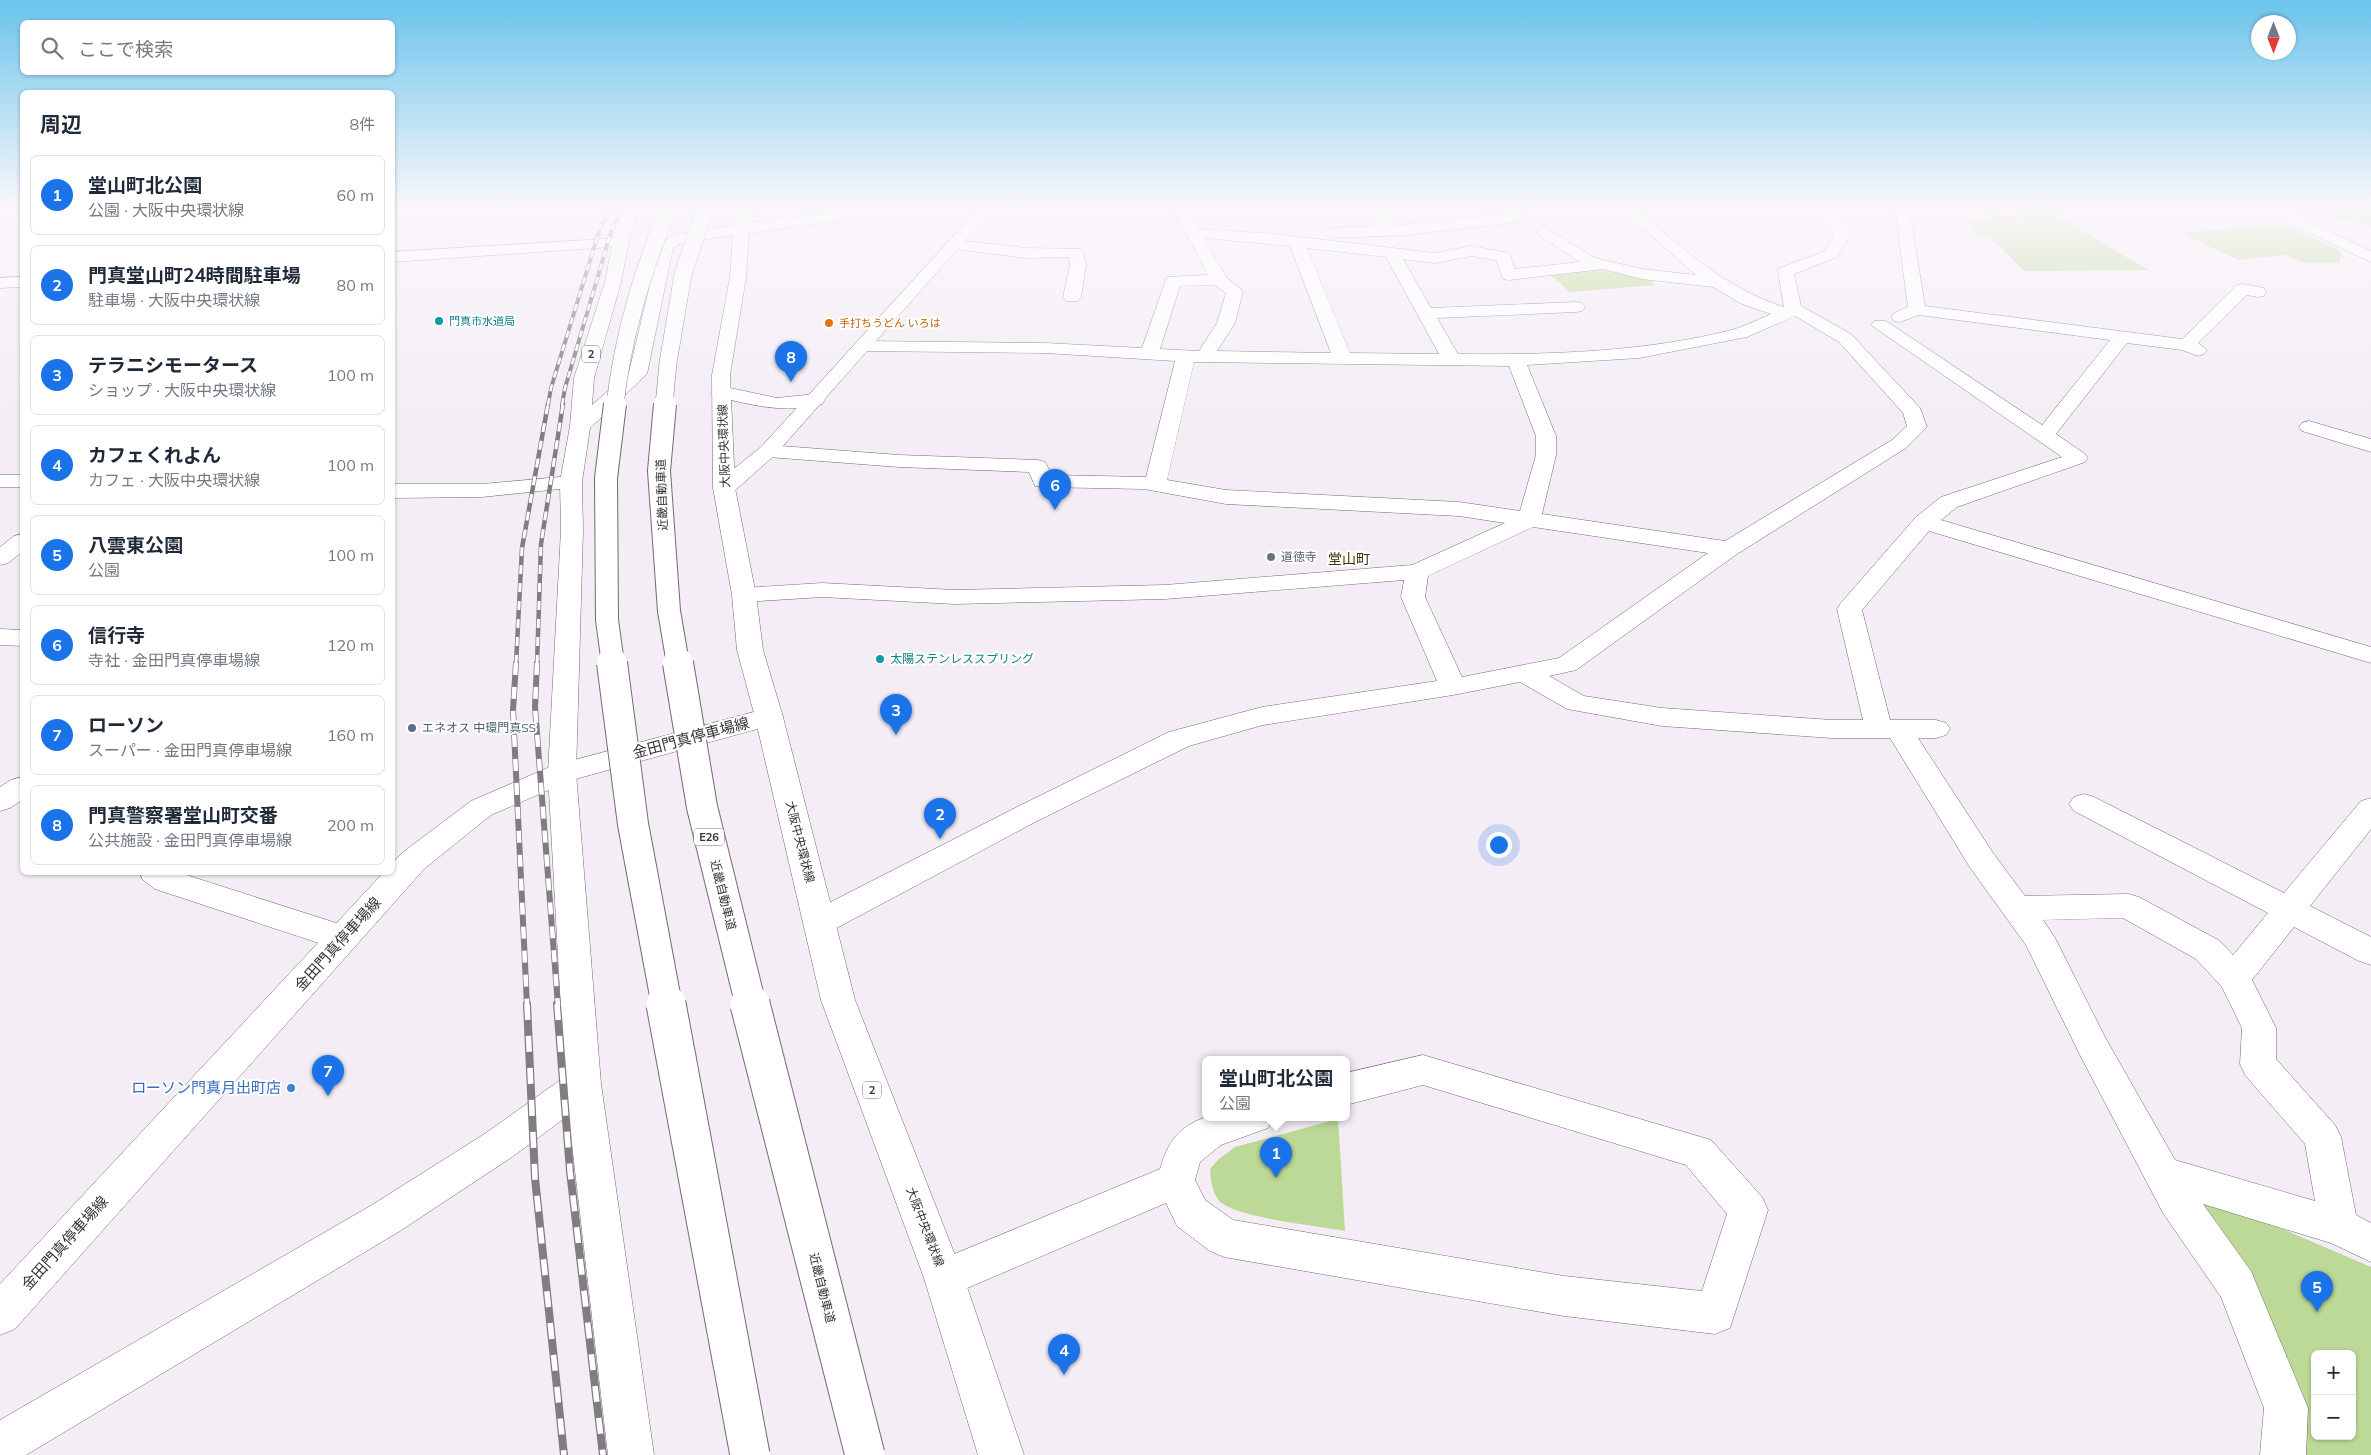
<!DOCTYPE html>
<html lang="ja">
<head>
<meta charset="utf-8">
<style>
	:root { --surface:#fff; --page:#f6f6f7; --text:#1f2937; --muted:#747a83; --line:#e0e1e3; --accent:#1a73e8 }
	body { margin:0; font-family:Mulish,"Noto Sans JP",sans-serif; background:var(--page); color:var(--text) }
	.controls { position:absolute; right:15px; bottom:15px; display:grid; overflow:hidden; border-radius:8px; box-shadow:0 1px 4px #0004 }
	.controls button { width:45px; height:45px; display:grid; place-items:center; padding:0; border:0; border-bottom:1px solid var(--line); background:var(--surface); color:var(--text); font:25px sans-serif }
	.compass { position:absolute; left:2251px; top:15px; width:45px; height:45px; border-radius:50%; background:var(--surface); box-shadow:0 1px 4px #0004; rotate:180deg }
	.you { position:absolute; left:1498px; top:844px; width:18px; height:18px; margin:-12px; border:4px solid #fff; border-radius:50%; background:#1a73e8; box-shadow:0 0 0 8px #1a73e833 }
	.badge { display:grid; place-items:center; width:32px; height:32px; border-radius:50%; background:var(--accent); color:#fff; font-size:16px; font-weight:700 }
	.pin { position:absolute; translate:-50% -41px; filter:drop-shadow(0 1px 2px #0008) }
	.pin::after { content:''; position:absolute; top:26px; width:18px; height:15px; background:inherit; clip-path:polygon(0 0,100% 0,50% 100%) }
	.popup { position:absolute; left:1202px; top:1056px; width:148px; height:65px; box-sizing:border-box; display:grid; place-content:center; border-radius:8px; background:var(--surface); filter:drop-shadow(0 1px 4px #0005); font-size:16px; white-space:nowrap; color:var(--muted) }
	.popup b { font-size:19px; color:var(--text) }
	.popup::after { content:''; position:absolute; left:50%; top:100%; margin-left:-10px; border:10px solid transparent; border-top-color:var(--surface) }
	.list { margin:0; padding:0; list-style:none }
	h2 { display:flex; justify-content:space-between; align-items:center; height:65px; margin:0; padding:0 20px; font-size:21px }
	h2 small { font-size:16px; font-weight:400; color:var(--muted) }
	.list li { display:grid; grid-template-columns:32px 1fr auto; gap:15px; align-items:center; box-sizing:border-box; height:80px; margin:0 10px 10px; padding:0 10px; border:1px solid var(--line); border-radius:8px }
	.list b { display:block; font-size:19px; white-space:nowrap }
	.list p { margin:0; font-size:16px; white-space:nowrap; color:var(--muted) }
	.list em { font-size:16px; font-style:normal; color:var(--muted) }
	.icon { flex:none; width:28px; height:28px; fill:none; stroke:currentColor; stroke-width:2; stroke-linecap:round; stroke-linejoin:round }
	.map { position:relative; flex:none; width:2371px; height:1455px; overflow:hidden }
	.search { position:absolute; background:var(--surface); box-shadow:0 1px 4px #0004; left:20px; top:20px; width:375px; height:55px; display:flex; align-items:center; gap:12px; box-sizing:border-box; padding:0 18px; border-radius:8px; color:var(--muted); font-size:19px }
	.panel { position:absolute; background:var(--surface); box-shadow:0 1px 4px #0004; left:20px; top:90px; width:375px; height:785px; border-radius:8px }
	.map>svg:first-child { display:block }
	.green { fill:#bcd997; fill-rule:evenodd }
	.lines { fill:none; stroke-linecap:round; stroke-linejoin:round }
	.minor-casing { stroke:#716b72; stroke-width:1 }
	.secondary-casing { stroke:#716b72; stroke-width:1 }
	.primary-casing { stroke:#716b72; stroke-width:1 }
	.minor { fill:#fff; fill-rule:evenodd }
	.secondary { fill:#fff; fill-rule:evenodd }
	.primary { fill:#fff; fill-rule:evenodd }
	.rail-far3-casing { stroke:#817c81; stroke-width:4 }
	.rail-far2-casing { stroke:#817c81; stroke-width:4.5 }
	.rail-far1-casing { stroke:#817c81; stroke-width:6 }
	.rail-casing { stroke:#817c81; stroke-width:8 }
	.rail-far3 { stroke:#fff; stroke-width:2.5; stroke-dasharray:7; stroke-linecap:butt }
	.rail-far2 { stroke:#fff; stroke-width:3; stroke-dasharray:9; stroke-linecap:butt }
	.rail-far1 { stroke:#fff; stroke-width:4.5; stroke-dasharray:12; stroke-linecap:butt }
	.rail { stroke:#fff; stroke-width:5.5; stroke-dasharray:16; stroke-linecap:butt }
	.motorway-bridge-far3-casing { stroke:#716b72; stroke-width:18; stroke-linecap:butt }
	.motorway-bridge-far2-casing { stroke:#716b72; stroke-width:24; stroke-linecap:butt }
	.motorway-bridge-far1-casing { stroke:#716b72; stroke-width:32; stroke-linecap:butt }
	.motorway-bridge-casing { stroke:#716b72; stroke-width:41; stroke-linecap:butt }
	.motorway-bridge-far3 { stroke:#fff; stroke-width:17 }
	.motorway-bridge-far2 { stroke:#fff; stroke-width:22 }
	.motorway-bridge-far1 { stroke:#fff; stroke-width:30 }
	.motorway-bridge { stroke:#fff; stroke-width:39 }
	.culture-dot { fill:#0f9aa8; stroke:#fff; stroke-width:2 }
	.food-dot { fill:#e8710a; stroke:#fff; stroke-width:2 }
	.worship-dot { fill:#6b7280; stroke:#fff; stroke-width:2 }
	.service-dot { fill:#5c6f8a; stroke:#fff; stroke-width:2 }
	.shop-dot { fill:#3f7fe0; stroke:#fff; stroke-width:2 }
	.labels { text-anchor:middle; stroke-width:4; stroke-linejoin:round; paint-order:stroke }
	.far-culture-label { font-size:11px; fill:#0d838f; stroke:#fff; text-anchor:start }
	.far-food-label { font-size:11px; fill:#c56008; stroke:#fff; text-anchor:start }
	.shield { fill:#fff; stroke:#737173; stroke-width:1 }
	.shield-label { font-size:11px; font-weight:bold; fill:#373437 }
	.street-label { font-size:12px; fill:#373437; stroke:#fff }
	.worship-label { font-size:12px; fill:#5b616d; stroke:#fff; text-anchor:start }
	.culture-label { font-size:12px; fill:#0d838f; stroke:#fff; text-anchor:start }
	.service-label { font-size:12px; fill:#4e5e75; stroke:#fff; text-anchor:start }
	.neighbourhood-label { font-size:14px; fill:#413208; stroke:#fff }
	.near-street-label { font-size:15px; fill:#373437; stroke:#fff }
	.near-shop-label { font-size:15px; fill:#366cbe; stroke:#fff; text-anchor:end }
</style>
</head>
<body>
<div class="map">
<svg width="2371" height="1455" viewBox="0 0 2371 1455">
	<rect width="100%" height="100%" fill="#f4edf6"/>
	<!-- green -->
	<g class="green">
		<path d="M 2019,208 L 2054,208 L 2061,218 L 2148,270 L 2024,271 L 1989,236 L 1979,236 L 1969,220 L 1988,220 L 1987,214 L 2022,217 Z"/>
		<path d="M 2294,208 L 2371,208 L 2371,226 L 2296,209 Z"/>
		<path d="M 2280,224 L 2342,251 L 2339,263 L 2302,262 L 2285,255 L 2238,260 L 2182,233 Z"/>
		<path d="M 1597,269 L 1647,278 L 1656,285 L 1570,292 L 1549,274 Z"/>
		<path d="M 1338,1119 L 1345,1231 C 1318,1226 1243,1218 1223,1204 C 1212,1196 1211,1181 1210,1169 L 1219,1159 L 1235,1147 Z"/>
		<path d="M 2185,1187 L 2371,1267 L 2371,1455 L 2300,1455 ZM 2315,1354 L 2352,1354 L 2352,1436 L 2315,1436 Z"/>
	</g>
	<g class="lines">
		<defs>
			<g id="minor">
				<path d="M 868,208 L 911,208 L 904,212 L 741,234 L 733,229 L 741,224 Z"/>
				<path d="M 1173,208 L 1188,208 L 1199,229 L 1275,234 L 1435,253 L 1471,246 L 1509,253 L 1515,269 L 1580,262 L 1539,235 L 1536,232 L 1539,229 L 1544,227 L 1595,258 L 1642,269 L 1696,275 L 1620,208 L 1636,208 C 1682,249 1725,288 1784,307 L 1778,271 L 1780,268 L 1825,251 L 1835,234 L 1812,208 L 1827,208 L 1851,233 L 1837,257 L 1794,274 L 1801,306 L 1851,334 L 1920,408 L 1927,427 L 1906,448 L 1737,554 L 1576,670 L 1549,676 L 1584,696 L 1662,708 L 1832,720 L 1863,720 L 1837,609 L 1840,604 L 1916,517 L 1941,497 L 2062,457 L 1871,325 L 1874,321 L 1886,321 L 2042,425 L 2110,340 L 1919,315 L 1900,322 L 1894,321 L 1891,317 L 1894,313 L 1908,307 L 1895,208 L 1909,208 L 1925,306 L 2182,339 L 2237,285 L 2243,284 L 2264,288 L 2266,292 L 2264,296 L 2258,297 L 2247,295 L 2198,343 L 2207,350 L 2204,354 L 2198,356 L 2182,350 L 2127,343 L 2056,434 L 2085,454 L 2088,458 L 2085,462 L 1957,507 L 1941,520 L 2371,647 L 2371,663 L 1929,531 L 1862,610 L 1890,720 L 1936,720 L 1946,723 L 1950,729 L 1946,735 L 1936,738 L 1918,738 L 1993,853 L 2025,896 L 2128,894 L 2139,897 L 2220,941 L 2233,955 L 2268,913 L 2074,811 L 2069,804 L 2074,797 L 2084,794 L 2094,797 L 2284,893 L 2361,801 L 2371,798 L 2371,829 L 2310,906 L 2371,937 L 2371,965 L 2359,961 L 2294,927 L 2252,980 L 2276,1028 L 2276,1059 L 2335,1125 L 2341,1137 L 2356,1215 L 2371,1223 L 2371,1262 L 2331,1243 L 2203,1204 L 2251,1271 L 2308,1408 L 2306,1455 L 2260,1455 L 2264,1408 L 2221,1297 L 2163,1213 L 2082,1059 L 2026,945 L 1971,869 L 1890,738 L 1832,738 L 1662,726 L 1567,709 L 1520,682 L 1453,695 L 1263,725 L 1189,746 L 1037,821 L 831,931 L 820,934 L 809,931 L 804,922 L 809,913 L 1017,807 L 1169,732 L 1262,707 L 1437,681 L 1401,597 L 1404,580 L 1165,599 L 955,604 L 822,597 L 744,602 L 735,600 L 732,595 L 735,590 L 744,588 L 822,583 L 955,590 L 1165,585 L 1412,565 L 1505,523 L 1459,516 L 1226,504 L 1144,489 L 1043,487 L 1035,486 L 1029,472 L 899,467 L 768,457 L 761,455 L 758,451 L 761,447 L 768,445 L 899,455 L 1038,460 L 1045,462 L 1052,475 L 1146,477 L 1175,361 L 1045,353 L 864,351 L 858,350 L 855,346 L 858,342 L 864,341 L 1045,343 L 1142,348 L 1167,277 L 1208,275 ZM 1204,238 L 1290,246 L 1331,353 L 1217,351 L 1235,323 L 1243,291 L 1226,277 ZM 1307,248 L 1386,257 L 1439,354 L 1350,353 ZM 1471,256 L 1496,260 L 1503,279 L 1509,280 L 1603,269 L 1642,279 L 1713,287 L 1742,304 L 1771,314 C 1759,319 1747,325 1735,329 C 1648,352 1548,355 1458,354 L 1437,318 L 1576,312 L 1582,311 L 1585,307 L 1582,303 L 1576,302 L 1431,308 L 1403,259 L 1435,263 ZM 1215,285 L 1226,293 L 1217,323 L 1199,351 L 1160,349 L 1180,286 ZM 1795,316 L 1839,342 L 1903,413 L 1907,426 L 1892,440 L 1725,541 L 1542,514 L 1556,455 L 1556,436 L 1527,365 L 1639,358 L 1747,337 ZM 1194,362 L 1509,366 L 1536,436 L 1536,455 L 1520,511 L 1459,502 L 1226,490 L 1167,480 ZM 1533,527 L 1708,553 L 1559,658 L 1462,677 L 1425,597 L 1428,576 ZM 2123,918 L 2196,959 L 2222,987 L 2242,1028 L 2240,1064 L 2245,1075 L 2305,1144 L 2315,1201 L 2175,1160 L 2106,1039 L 2055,938 L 2043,920 Z"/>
				<path d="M 1370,208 L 1385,208 L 1394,226 L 1518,212 L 1526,217 L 1518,222 L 1406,235 L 1331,238 L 1323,233 L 1331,228 L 1379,226 Z"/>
				<path d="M 2261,208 L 2280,208 L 2371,251 L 2371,262 L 2263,211 Z"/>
				<path d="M 620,238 L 626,240 L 628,243 L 626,246 L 392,262 L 392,252 Z"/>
				<path d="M 954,240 L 1026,248 L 1082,249 L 1086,265 L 1081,297 L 1078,301 L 1066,301 L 1063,297 L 1070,265 L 1069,257 L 1026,258 L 948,248 L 946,245 L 948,242 Z"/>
				<path d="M 22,277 L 22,287 L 0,288 L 0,278 Z"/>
				<path d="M 721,386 L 777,398 L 815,394 L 822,396 L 825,400 L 822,404 C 783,414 752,405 714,396 L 711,392 L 714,388 Z"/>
				<path d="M 2309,421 L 2371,439 L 2371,452 L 2302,431 L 2299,427 L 2302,423 Z"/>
				<rect x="0" y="475" width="22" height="12"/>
				<path d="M 571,476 L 579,477 L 582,482 L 579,487 L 482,497 L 392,498 L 392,484 L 482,484 Z"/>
				<path d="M 22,534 L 22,552 L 8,563 L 0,565 L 0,547 L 14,536 Z"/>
				<path d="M 0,629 L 22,630 L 22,646 L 0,645 Z"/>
				<path d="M 22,777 L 22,800 L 10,808 L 0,811 L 0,787 L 11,780 Z"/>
				<path d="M 139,872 L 177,872 L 355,929 L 359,938 L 355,947 L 343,951 L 155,889 L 143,880 Z"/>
				<path d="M 1423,1055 L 1711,1140 L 1762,1197 L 1768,1210 L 1730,1328 L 1715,1334 L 1564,1316 L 1224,1257 L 1210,1251 L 1177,1226 L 1166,1203 L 944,1298 L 930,1292 L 924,1278 L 930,1264 L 1160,1169 C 1168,1142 1178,1127 1206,1117 L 1273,1117 L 1268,1128 L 1221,1145 L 1200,1162 L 1195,1180 L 1205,1200 L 1233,1220 L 1564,1276 L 1702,1291 L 1727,1214 L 1686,1165 L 1423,1085 L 1346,1105 L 1346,1073 Z"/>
				<path d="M 583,1068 L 596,1073 L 601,1084 L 596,1095 L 512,1157 L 400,1231 L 26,1455 L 0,1455 L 0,1420 L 372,1205 L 486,1133 L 570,1073 Z"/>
			</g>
			<g id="secondary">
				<path d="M 979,208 L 994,208 L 775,455 L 732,493 L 724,495 L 716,493 L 713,488 L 716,483 L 761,447 Z"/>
				<path d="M 769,708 L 779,711 L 783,717 L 779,723 L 572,780 L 491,815 L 424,869 L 15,1329 L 0,1335 L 0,1284 L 384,872 L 392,872 L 392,863 L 402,853 L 471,801 L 552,766 Z"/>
			</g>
			<path id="primary" d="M 626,208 L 641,208 L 631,230 L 621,282 L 594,378 L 592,405 L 629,372 L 660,243 L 678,234 L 735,225 L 741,208 L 755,208 L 749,229 L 746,277 L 730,375 L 735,488 L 756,595 L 763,650 L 783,717 L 855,1000 L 964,1278 L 1024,1455 L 978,1455 L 924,1278 L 821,1000 L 755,717 L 737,650 L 732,595 L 713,488 L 712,375 L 730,277 L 733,235 L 682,243 L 673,248 L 647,374 L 590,428 L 582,482 L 583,530 L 576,773 L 601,1084 L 654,1455 L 608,1455 L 565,1084 L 548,773 L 561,530 L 560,482 L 570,426 L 574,378 L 605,282 L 615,230 Z"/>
		</defs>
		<!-- minor casing -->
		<use href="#minor" class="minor-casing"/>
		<!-- secondary casing -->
		<use href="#secondary" class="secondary-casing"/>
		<!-- primary casing -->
		<use href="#primary" class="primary-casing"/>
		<!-- minor -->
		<use href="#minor" class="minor"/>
		<!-- secondary -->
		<use href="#secondary" class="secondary"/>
		<!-- primary -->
		<use href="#primary" class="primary"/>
		<defs>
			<g id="rail-far3">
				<path d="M 548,405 L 551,388 L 601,225 L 612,208"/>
				<path d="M 562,405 L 565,388 L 613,225 L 623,208"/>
			</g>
			<g id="rail-far2">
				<path d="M 516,664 L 522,548 L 548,404"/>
				<path d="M 537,664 L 541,544 L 563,404"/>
			</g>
			<g id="rail-far1">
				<path d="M 516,663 L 513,710 L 527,1006"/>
				<path d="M 537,663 L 535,707 L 558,1006"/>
			</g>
			<g id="rail">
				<path d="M 527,1004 L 535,1178 L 564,1455"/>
				<path d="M 557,1004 L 570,1171 L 603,1455"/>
			</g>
		</defs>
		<!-- rail-far3 casing -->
		<use href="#rail-far3" class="rail-far3-casing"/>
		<!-- rail-far2 casing -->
		<use href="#rail-far2" class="rail-far2-casing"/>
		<!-- rail-far1 casing -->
		<use href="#rail-far1" class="rail-far1-casing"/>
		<!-- rail casing -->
		<use href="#rail" class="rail-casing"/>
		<!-- rail-far3 -->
		<use href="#rail-far3" class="rail-far3"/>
		<!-- rail-far2 -->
		<use href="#rail-far2" class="rail-far2"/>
		<!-- rail-far1 -->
		<use href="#rail-far1" class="rail-far1"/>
		<!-- rail -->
		<use href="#rail" class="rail"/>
		<defs>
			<g id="motorway-bridge-far3">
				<path d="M 615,405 C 623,334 642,274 668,208"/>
				<path d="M 664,405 L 668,363 L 683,274 L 705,208"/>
			</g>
			<g id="motorway-bridge-far2">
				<path d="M 665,404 L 659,471 L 669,611 L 678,664"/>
				<path d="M 613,664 L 607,620 L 606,478 L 615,404"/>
			</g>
			<g id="motorway-bridge-far1">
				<path d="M 612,663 L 633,824 L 667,1006"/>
				<path d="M 678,663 L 702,807 L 751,1006"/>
			</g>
			<g id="motorway-bridge">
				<path d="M 666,1004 L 750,1455"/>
				<path d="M 750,1004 L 865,1455"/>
			</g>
		</defs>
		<!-- motorway-bridge-far3 casing -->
		<use href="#motorway-bridge-far3" class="motorway-bridge-far3-casing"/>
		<!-- motorway-bridge-far2 casing -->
		<use href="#motorway-bridge-far2" class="motorway-bridge-far2-casing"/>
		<!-- motorway-bridge-far1 casing -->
		<use href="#motorway-bridge-far1" class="motorway-bridge-far1-casing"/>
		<!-- motorway-bridge casing -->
		<use href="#motorway-bridge" class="motorway-bridge-casing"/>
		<!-- motorway-bridge-far3 -->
		<use href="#motorway-bridge-far3" class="motorway-bridge-far3"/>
		<!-- motorway-bridge-far2 -->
		<use href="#motorway-bridge-far2" class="motorway-bridge-far2"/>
		<!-- motorway-bridge-far1 -->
		<use href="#motorway-bridge-far1" class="motorway-bridge-far1"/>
		<!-- motorway-bridge -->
		<use href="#motorway-bridge" class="motorway-bridge"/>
	</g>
	<!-- sky -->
	<linearGradient id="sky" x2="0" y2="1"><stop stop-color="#6ac4ec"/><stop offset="0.5" stop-color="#faf7fb"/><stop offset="1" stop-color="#faf7fb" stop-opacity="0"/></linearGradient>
	<rect width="2371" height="412" fill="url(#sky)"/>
	<!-- markers -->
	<g class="culture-dot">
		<circle cx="439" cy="321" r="5"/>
		<circle cx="880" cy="659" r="5"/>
	</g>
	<circle class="food-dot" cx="829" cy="323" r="5"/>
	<circle class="worship-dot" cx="1271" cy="557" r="5"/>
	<circle class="service-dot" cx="412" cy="728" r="5"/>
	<circle class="shop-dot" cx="291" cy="1088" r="5"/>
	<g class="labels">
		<!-- far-culture labels -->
		<g class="far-culture-label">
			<text x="449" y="325">門真市水道局</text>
		</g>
		<!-- far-food labels -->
		<g class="far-food-label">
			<text x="839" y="327">手打ちうどん いろは</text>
		</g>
		<!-- shield labels -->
		<g class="shield">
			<rect x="582" y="345.5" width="18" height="17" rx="4"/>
			<rect x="694" y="828.5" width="30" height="17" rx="4"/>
			<rect x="863" y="1081.5" width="18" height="17" rx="4"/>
		</g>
		<g class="shield-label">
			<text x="591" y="358">2</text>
			<text x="709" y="841">E26</text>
			<text x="872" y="1094">2</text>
		</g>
		<!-- street labels -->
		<g class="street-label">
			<text transform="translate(724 446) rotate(-92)" y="4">大阪中央環状線</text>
			<text transform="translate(662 495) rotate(-92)" y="4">近畿自動車道</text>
			<text transform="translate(800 842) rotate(76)" y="4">大阪中央環状線</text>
			<text transform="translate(723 895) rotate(76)" y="4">近畿自動車道</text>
			<text transform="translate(925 1227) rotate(69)" y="4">大阪中央環状線</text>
			<text transform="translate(822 1288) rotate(76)" y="4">近畿自動車道</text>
		</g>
		<!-- worship labels -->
		<g class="worship-label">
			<text x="1281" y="561">道徳寺</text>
		</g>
		<!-- culture labels -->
		<g class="culture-label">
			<text x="890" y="663">太陽ステンレススプリング</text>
		</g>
		<!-- service labels -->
		<g class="service-label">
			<text x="422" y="732">エネオス 中環門真SS</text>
		</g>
		<!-- neighbourhood labels -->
		<g class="neighbourhood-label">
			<text x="1349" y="564">堂山町</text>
		</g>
		<!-- near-street labels -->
		<g class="near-street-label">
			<text transform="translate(691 738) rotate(-15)" y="5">金田門真停車場線</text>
			<text transform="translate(338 944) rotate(-48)" y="5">金田門真停車場線</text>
			<text transform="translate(65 1243) rotate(-48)" y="5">金田門真停車場線</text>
		</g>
		<!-- near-shop labels -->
		<g class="near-shop-label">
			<text x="281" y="1093">ローソン門真月出町店</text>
		</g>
	</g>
</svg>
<div class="controls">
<button>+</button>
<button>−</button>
</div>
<svg class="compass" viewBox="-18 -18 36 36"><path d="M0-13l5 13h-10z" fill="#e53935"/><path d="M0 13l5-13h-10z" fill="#747a83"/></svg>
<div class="you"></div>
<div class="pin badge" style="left:1276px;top:1178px">1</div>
<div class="popup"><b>堂山町北公園</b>公園</div>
<div class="pin badge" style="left:940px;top:839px">2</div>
<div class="pin badge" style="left:896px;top:735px">3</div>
<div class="pin badge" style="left:1064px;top:1375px">4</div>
<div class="pin badge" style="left:2317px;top:1312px">5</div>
<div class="pin badge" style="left:1055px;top:510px">6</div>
<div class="pin badge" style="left:328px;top:1096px">7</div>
<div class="pin badge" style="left:791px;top:382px">8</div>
<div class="search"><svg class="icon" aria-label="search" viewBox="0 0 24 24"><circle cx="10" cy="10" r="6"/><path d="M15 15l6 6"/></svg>ここで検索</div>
<section class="panel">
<h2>周辺<small>8件</small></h2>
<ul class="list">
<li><span class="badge">1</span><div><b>堂山町北公園</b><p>公園 · 大阪中央環状線</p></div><em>60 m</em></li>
<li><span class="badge">2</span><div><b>門真堂山町24時間駐車場</b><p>駐車場 · 大阪中央環状線</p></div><em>80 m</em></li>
<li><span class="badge">3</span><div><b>テラニシモータース</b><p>ショップ · 大阪中央環状線</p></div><em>100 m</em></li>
<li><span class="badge">4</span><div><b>カフェくれよん</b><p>カフェ · 大阪中央環状線</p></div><em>100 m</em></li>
<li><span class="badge">5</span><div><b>八雲東公園</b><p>公園</p></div><em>100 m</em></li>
<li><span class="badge">6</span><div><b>信行寺</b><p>寺社 · 金田門真停車場線</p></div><em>120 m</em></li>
<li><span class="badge">7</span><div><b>ローソン</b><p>スーパー · 金田門真停車場線</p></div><em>160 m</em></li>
<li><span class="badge">8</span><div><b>門真警察署堂山町交番</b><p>公共施設 · 金田門真停車場線</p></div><em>200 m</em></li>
</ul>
</section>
</div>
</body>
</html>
